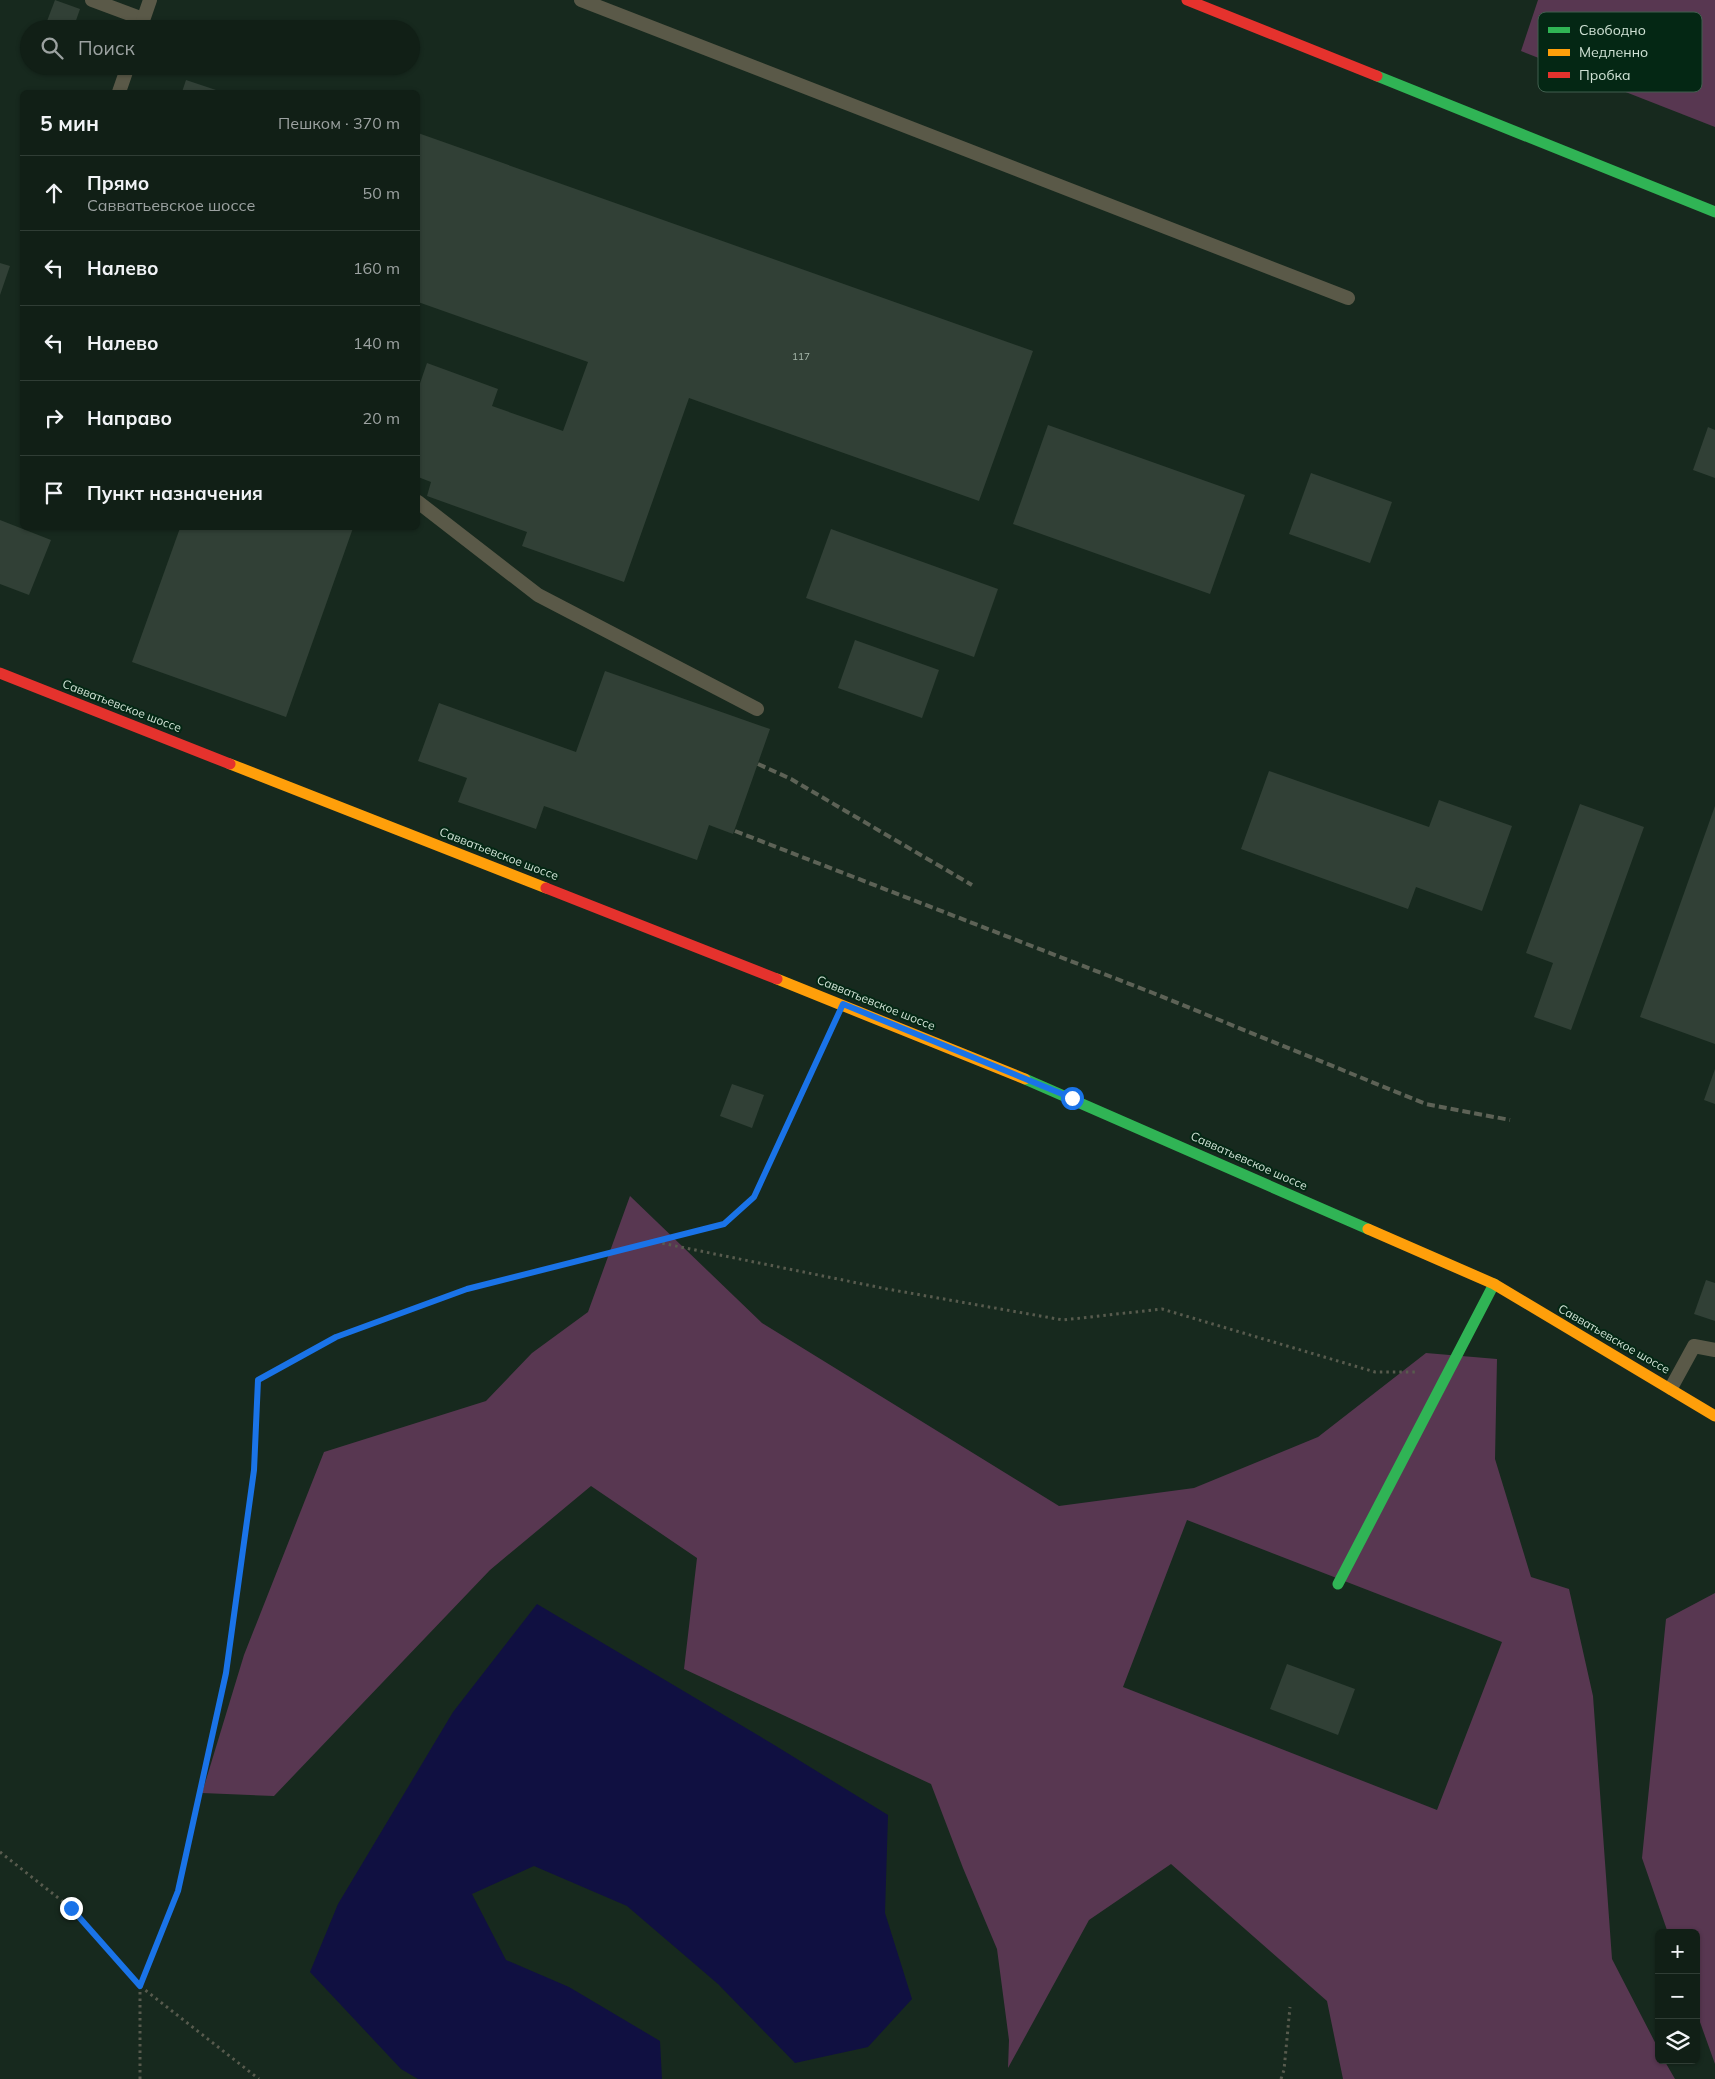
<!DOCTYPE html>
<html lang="ru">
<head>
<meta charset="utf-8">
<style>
	:root { --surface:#111f16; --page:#1a271f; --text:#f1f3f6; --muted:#9ca2a1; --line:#303d35 }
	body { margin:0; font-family:Mulish,sans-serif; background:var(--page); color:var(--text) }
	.controls { position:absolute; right:15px; bottom:15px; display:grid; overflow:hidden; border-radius:8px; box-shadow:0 1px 4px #0004 }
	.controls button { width:45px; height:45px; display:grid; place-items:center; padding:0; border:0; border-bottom:1px solid var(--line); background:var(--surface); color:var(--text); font:25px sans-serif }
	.stop { position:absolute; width:15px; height:15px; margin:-11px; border:4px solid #1a73e8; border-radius:50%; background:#fff }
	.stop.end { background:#1a73e8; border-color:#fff; box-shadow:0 1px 5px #0008 }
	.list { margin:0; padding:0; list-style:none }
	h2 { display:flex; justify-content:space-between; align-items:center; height:65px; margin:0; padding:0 20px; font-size:21px }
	h2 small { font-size:16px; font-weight:400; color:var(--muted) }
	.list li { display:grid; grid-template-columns:32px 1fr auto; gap:15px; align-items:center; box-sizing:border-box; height:75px; padding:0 20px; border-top:1px solid var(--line) }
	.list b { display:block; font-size:19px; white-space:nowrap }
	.list p { margin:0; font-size:16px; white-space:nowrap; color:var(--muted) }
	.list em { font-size:16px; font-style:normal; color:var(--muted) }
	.icon { flex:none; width:28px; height:28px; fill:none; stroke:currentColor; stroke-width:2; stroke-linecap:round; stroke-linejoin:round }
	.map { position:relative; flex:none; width:1715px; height:2079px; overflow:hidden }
	.search { position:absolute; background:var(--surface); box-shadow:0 1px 4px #0004; left:20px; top:20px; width:400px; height:55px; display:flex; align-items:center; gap:12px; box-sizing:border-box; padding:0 18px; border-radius:28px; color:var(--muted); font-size:19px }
	.panel { position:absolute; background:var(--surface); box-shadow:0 1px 4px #0004; left:20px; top:90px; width:400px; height:440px; border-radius:8px }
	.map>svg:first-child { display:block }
	.green { fill:#583751; fill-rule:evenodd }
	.water { fill:#101041 }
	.building { fill:#314036 }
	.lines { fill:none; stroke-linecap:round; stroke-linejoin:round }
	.path { stroke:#585b4e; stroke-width:3; stroke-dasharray:2.5 4; stroke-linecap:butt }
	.lane { stroke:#5a5948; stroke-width:14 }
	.fast { stroke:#30b455; stroke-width:11 }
	.slow { stroke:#ff9f0a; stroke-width:11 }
	.jam { stroke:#e5322d; stroke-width:11 }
	.rail { stroke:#5d6256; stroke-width:4; stroke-dasharray:8 4; stroke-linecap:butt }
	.route { stroke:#1a73e8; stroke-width:6 }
	.labels { text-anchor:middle; stroke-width:4; stroke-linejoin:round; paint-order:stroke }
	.number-label { font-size:10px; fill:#a8baad }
	.street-label { font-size:12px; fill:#d0e2d5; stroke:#042714 }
	.key { fill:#042714; stroke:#415f4e; stroke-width:1 }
	.key-label { font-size:14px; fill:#d0e2d5 }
</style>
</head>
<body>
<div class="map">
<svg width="1715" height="2079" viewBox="0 0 1715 2079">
	<rect width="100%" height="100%" fill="#17291e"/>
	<!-- green -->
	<g class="green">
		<path d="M 1538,0 L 1715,0 L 1715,127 L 1521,51 Z"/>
		<path d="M 630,1196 L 762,1323 L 1059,1506 L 1194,1488 L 1318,1437 L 1426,1353 L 1497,1359 L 1495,1459 L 1531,1577 L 1569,1589 L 1593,1696 L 1612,1959 L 1659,2050 L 1659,2060 L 1664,2060 L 1675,2079 L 1343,2079 L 1327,2001 L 1171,1864 L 1089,1920 L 1008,2068 L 1009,2040 L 997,1949 L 963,1868 L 931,1784 L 684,1669 L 697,1558 L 591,1486 L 490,1570 L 274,1796 L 202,1793 L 244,1655 L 324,1452 L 486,1401 L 532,1353 L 588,1312 ZM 1187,1520 L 1502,1642 L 1437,1810 L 1123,1687 Z"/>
		<path d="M 1715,1593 L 1715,2064 L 1696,2011 L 1696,1933 L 1668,1933 L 1642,1858 L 1666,1619 Z"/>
	</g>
	<!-- water -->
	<path class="water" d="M 537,1604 L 771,1743 L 888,1815 L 885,1913 L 912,1999 L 868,2047 L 795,2063 L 718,1984 L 627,1906 L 534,1866 L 472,1894 L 506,1960 L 569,1987 L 660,2041 L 662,2079 L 418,2079 L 401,2069 L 310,1972 L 338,1904 L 453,1712 Z"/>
	<!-- building -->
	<g class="building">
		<path d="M 55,0 L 80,9 L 73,29 L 44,29 Z"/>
		<path d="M 186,80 L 222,92 L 182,92 Z"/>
		<path d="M 418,133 L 1033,351 L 979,501 L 689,398 L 624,582 L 522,546 L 527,532 L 427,496 L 431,482 L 418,477 L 418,389 L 427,363 L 498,389 L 492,406 L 563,431 L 588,362 L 418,302 Z"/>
		<path d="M 0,263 L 10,266 L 0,295 Z"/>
		<path d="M 1048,425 L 1245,495 L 1210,594 L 1013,524 Z"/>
		<path d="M 1708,427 L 1715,430 L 1715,478 L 1693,470 Z"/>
		<path d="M 1311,473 L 1392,502 L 1370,563 L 1289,534 Z"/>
		<path d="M 0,520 L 51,540 L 29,595 L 0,584 Z"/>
		<path d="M 180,528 L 353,528 L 286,717 L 132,662 Z"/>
		<path d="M 831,529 L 998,589 L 974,657 L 806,598 Z"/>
		<path d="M 855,640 L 939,670 L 922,718 L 838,688 Z"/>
		<path d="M 605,671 L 770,729 L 733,834 L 709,825 L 697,860 L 544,806 L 536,829 L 458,802 L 467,778 L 418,761 L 439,703 L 576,752 Z"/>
		<path d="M 1269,771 L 1429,827 L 1439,800 L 1512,826 L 1482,911 L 1416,887 L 1408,909 L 1241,849 Z"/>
		<path d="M 1580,804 L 1644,827 L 1571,1030 L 1534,1017 L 1553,963 L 1526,953 Z"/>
		<path d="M 1715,806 L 1715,1044 L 1640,1017 Z"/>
		<path d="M 1715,1069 L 1715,1104 L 1704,1100 Z"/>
		<path d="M 732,1084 L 764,1095 L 752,1128 L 720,1116 Z"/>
		<path d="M 1706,1280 L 1715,1283 L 1715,1321 L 1694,1314 Z"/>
		<path d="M 1287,1664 L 1355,1689 L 1338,1735 L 1270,1709 Z"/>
	</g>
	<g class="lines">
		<!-- path -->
		<g class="path">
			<path d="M 656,1242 L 887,1289 L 1063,1320 L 1162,1309 L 1375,1372 L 1415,1372"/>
			<path d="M 0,1852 L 71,1908 L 140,1986 L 259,2079"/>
			<path d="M 140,2079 L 140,1986 L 178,1891 L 225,1673 L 254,1470 L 258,1380 L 336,1337 L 467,1289 L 724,1224 L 754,1197 L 830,1032"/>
			<path d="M 1281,2079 L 1284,2070 L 1290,2007"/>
		</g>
		<!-- lane -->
		<g class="lane">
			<path d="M 92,0 L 143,19"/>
			<path d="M 581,0 L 1348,298"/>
			<path d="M 140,29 L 150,0"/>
			<path d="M 119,92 L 128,66"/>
			<path d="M 418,502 L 538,595 L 757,709"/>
			<path d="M 1671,1388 L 1694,1346 L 1715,1350"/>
		</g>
		<!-- fast -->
		<g class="fast">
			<path d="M 1377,76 L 1715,212"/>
			<path d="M 1025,1079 L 1368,1229"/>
			<path d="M 1338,1584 L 1494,1284"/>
		</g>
		<!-- slow -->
		<g class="slow">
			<path d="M 230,764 L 546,888"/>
			<path d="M 777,979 L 1025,1079"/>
			<path d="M 1368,1229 L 1494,1284 L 1715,1416"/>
		</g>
		<!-- jam -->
		<g class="jam">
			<path d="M 1187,0 L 1377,76"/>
			<path d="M 0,673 L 230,764"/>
			<path d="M 546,888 L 777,979"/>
		</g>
		<!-- rail -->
		<g class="rail">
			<path d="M 758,764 L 791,779 L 972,885"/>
			<path d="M 735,831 L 1153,993 L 1426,1104 L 1510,1120"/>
		</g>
	</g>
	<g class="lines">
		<!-- route -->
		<path class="route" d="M 71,1908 L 140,1986 L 178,1891 L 226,1673 L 254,1470 L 258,1380 L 336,1337 L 467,1289 L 724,1224 L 754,1197 L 843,1004 L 1072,1098"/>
	</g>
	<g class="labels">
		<!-- number labels -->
		<g class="number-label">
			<text x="801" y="360">117</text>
		</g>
		<!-- street labels -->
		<g class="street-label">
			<text transform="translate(122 706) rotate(21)" y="4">Савватьевское шоссе</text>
			<text transform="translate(499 854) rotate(21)" y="4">Савватьевское шоссе</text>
			<text transform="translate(876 1003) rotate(22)" y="4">Савватьевское шоссе</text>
			<text transform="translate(1249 1161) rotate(24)" y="4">Савватьевское шоссе</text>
			<text transform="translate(1614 1339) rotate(30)" y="4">Савватьевское шоссе</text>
		</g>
	</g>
	<!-- legend -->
	<rect x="1538" y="12" width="164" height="80" rx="8" class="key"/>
	<rect x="1548" y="27" width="22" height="6" fill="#30b455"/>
	<rect x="1548" y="49" width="22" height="7" fill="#ff9f0a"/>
	<rect x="1548" y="72" width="22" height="6" fill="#e5322d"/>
	<g class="key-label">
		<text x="1579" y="35">Свободно</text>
		<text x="1579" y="57">Медленно</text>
		<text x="1579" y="80">Пробка</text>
	</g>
</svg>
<div class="controls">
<button>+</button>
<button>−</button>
<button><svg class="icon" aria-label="layers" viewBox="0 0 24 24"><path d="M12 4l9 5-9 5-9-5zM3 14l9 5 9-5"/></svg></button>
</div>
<div class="stop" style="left:1072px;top:1098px"></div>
<div class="stop end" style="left:71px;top:1908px"></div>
<div class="search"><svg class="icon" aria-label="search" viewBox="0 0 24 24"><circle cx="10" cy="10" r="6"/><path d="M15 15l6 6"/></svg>Поиск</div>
<section class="panel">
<h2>5 мин<small>Пешком · 370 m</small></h2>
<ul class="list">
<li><svg class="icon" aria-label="ahead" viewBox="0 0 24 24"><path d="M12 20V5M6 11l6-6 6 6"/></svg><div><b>Прямо</b><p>Савватьевское шоссе</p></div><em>50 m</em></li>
<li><svg class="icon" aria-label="left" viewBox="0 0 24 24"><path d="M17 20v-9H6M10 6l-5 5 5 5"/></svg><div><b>Налево</b></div><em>160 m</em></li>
<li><svg class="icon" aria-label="left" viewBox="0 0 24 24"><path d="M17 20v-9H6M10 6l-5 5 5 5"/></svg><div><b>Налево</b></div><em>140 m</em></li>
<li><svg class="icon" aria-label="right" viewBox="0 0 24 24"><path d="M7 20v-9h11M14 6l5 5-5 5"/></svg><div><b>Направо</b></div><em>20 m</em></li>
<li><svg class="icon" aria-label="arrive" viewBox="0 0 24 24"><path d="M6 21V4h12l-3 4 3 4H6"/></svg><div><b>Пункт назначения</b></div></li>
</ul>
</section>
</div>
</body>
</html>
